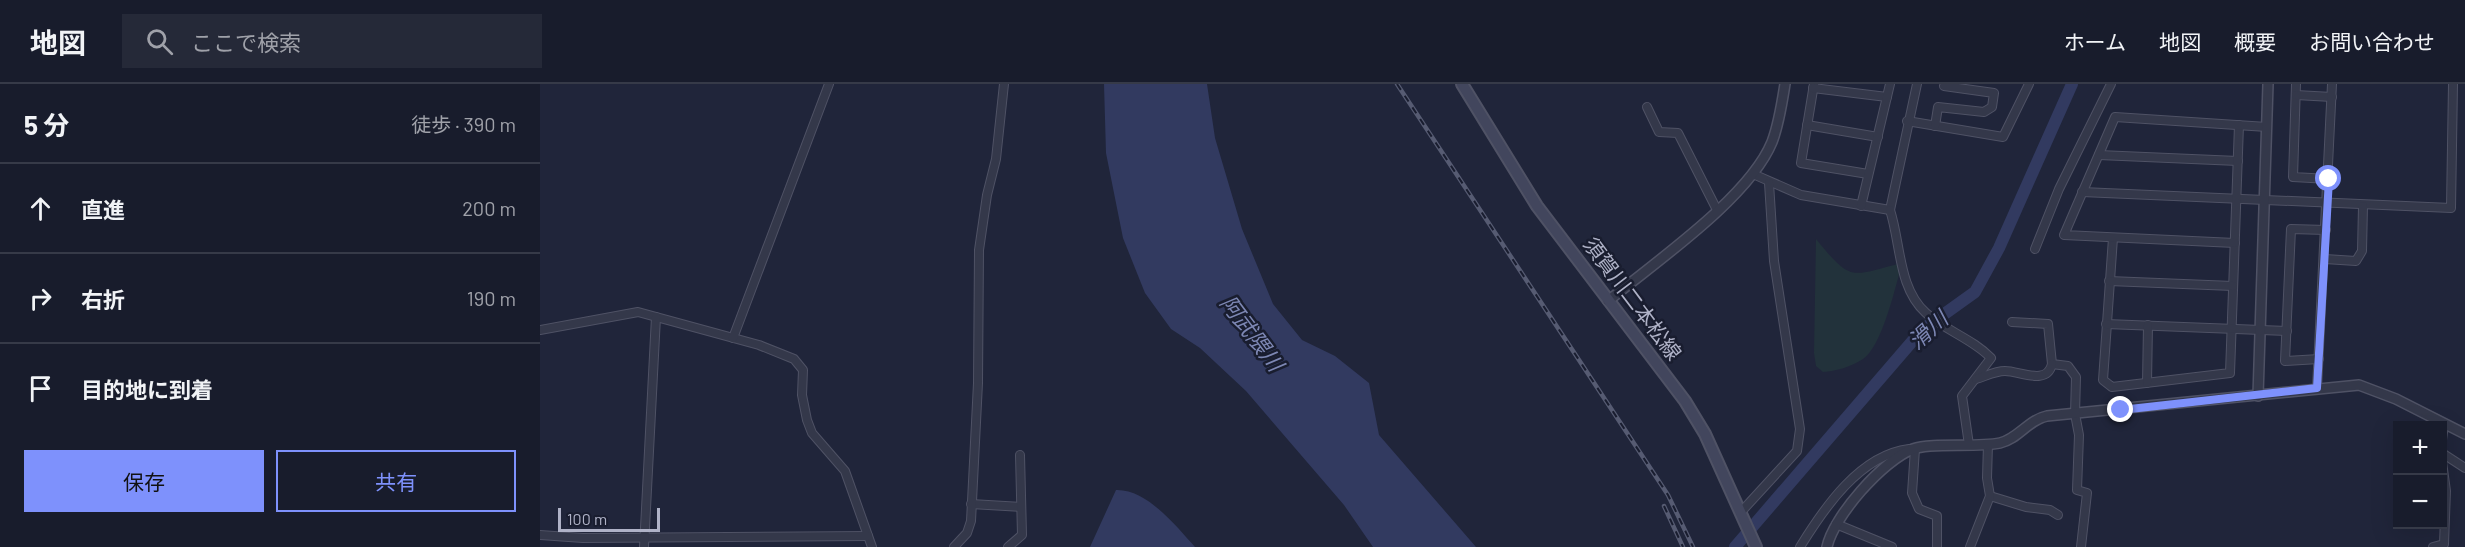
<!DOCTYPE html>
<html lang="ja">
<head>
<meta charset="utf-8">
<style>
	:root { --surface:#181c2c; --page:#252938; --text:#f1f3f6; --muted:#9fa1a9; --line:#363a48; --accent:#7e91fc }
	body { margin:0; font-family:Barlow,"Noto Sans JP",sans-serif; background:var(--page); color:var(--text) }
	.controls { position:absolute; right:18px; bottom:18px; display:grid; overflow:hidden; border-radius:0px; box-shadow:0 6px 24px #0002 }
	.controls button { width:54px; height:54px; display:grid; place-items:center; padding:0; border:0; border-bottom:2px solid var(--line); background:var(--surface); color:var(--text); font:30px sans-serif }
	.scale { position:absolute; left:18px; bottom:15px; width:102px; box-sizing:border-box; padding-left:6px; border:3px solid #afb2c7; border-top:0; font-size:16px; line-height:21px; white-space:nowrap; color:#afb2c7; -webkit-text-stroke:4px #191d2f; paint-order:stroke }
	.stop { position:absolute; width:18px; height:18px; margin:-14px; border:4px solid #7e91fc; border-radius:50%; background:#fff }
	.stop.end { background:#7e91fc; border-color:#fff; box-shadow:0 2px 6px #0008 }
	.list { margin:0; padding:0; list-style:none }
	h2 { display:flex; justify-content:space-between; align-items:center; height:78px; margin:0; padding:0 24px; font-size:26px }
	h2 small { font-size:20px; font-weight:400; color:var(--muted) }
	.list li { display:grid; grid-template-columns:39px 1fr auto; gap:18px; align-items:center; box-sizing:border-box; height:90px; padding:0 24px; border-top:2px solid var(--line) }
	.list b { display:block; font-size:22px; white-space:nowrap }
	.list em { font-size:20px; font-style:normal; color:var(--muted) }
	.actions { display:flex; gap:12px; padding:18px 24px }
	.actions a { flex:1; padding:14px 0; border:2px solid var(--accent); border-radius:0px; text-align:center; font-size:21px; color:var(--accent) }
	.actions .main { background:var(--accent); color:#111 }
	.icon { flex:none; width:33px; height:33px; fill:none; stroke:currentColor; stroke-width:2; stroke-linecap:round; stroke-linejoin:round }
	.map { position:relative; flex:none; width:1925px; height:463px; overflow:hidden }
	header { display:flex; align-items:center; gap:36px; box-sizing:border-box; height:84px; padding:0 30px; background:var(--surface); border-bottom:2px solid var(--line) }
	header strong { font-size:28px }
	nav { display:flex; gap:33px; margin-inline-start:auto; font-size:21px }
	.search { width:420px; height:54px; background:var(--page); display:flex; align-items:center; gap:15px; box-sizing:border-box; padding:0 21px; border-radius:0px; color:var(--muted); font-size:22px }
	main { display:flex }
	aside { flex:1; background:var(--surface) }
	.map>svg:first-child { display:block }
	.green { fill:#22323b }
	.water { fill:#323a60 }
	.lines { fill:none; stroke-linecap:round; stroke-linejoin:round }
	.river { stroke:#323a60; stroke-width:12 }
	.minor-casing { stroke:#4f5265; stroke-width:10 }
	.tertiary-casing { stroke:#4f5265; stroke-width:12 }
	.secondary-casing { stroke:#4f5265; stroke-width:14 }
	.minor { stroke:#34384a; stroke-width:8 }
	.tertiary { stroke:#34384a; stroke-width:9 }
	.secondary { stroke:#42465d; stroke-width:10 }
	.rail-casing { stroke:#565b72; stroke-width:4.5 }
	.rail { stroke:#191d2f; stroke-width:2; stroke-dasharray:7; stroke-linecap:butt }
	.route { stroke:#7e91fc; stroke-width:8 }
	.labels { text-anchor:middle; stroke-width:5; stroke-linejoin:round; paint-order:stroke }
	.street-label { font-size:21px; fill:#afb2c7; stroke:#191d2f }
	.water-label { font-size:22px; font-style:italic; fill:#7d87b4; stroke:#191d2f }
</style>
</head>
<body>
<header>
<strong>地図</strong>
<div class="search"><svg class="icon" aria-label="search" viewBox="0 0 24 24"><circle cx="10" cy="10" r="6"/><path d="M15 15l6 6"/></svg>ここで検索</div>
<nav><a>ホーム</a><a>地図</a><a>概要</a><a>お問い合わせ</a></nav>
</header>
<main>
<aside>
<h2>5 分<small>徒歩 · 390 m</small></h2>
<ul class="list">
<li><svg class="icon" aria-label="ahead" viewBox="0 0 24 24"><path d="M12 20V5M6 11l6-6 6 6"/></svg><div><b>直進</b></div><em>200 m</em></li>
<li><svg class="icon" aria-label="right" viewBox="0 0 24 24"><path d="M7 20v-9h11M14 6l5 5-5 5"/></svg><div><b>右折</b></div><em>190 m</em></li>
<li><svg class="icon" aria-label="arrive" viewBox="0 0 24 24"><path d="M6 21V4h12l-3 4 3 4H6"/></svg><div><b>目的地に到着</b></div></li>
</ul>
<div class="actions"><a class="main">保存</a><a>共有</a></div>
</aside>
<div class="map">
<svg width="1925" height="463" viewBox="0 0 1925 463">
	<rect width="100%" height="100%" fill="#20253a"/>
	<!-- green -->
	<path class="green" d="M 1276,155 C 1312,199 1310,192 1362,179 C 1356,201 1342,263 1323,275 C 1311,283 1296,287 1283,288 L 1276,282 L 1274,269 Z"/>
	<!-- water -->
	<g class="water">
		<path d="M 564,0 L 667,0 L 675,54 L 702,145 L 733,220 L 762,256 L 795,272 L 829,299 L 839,351 L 936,463 L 833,463 L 804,421 L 706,307 L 660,264 L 631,245 L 605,209 L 583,154 L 566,69 Z"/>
		<path d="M 576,406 C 607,405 636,442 655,463 L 550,463 Z"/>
	</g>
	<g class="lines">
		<!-- river -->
		<path class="river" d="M 1195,463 L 1382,246 L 1435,208 L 1459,164 L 1532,0"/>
		<defs>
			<g id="minor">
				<path d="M 1274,0 L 1261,79 L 1328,90"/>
				<path d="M 1756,0 L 1753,93 L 1789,95"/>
				<path d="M 1273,4 L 1347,13"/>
				<path d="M 1756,11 L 1792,13"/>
				<path d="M 1107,23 L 1119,48 L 1138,49 L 1177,126"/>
				<path d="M 1367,37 L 1463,53 L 1489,0"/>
				<path d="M 1267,41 L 1338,53"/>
				<path d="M 1395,42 L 1398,23 L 1444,28 L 1452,23 L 1454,9 L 1404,2 L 1405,0"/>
				<path d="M 1559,71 L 1698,77"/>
				<path d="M 1213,90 L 1261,111 L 1350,126 L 1377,0"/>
				<path d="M 1542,108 L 1911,124 L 1913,0"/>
				<path d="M 1321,122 L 1350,0"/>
				<path d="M 1350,126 C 1361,160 1358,204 1386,229 C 1406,247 1433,255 1451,274 L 1422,312 L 1429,361"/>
				<path d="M 1573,154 L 1563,296 L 1572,303 L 1690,289 L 1699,41"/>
				<path d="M 1695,159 L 1524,151 L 1575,33 L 1727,43"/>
				<path d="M 1495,165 L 1519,105 L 1571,0"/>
				<path d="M 1785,175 L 1816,177 L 1822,167 L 1823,122"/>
				<path d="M 1569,197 L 1693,202"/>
				<path d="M 1472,238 L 1508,240 L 1512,280 L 1528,282 L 1536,293 L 1535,330 L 1539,351 L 1537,406 L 1547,409 L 1541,463"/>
				<path d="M 1566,240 L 1747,247"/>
				<path d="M 0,246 L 98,228 L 219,261 L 254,275 L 263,286 L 262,311 L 267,336 L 272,349 L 305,387 L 332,463"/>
				<path d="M 193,254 L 289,0"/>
				<path d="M 1779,275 L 1745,277 L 1751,145 L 1786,146"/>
				<path d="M 1436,295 C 1446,292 1455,287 1465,287 C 1480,287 1507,302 1512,280"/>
				<path d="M 1607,299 L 1608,241"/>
				<path d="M 1777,304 L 1792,0"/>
				<path d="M 1902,356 L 1904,340"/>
				<path d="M 1375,365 L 1372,409 L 1379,425 L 1397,432 L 1397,463"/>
				<path d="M 1902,369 L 1925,384"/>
				<path d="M 1450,412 L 1486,423 L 1510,426 L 1518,431"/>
				<path d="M 431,420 L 481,423"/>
				<path d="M 1201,428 L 1257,367 L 1260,345 L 1234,177 L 1229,99"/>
				<path d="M 1296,440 L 1352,463"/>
				<path d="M 0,451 L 43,454 L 328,452"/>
				<path d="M 104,463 L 116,233"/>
				<path d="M 414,463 L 427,449 L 431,437 L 438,299 L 439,166 L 447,111 L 456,75 L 464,0"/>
				<path d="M 468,463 L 482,451 L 480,371"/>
				<path d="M 1260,463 C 1284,424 1320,371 1369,365"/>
				<path d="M 1430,463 L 1450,412 L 1447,394 L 1448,360"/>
				<path d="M 1893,463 L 1904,460 L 1906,407 L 1902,378"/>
			</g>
			<g id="tertiary">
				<path d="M 1068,217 C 1115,178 1209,114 1232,58 C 1239,40 1242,19 1245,0"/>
				<path d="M 1718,312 L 1728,0"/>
				<path d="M 1287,463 C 1293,433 1343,376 1373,365 C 1392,358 1436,364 1460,359 C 1478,355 1488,336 1507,332 L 1819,301 L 1856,315 L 1925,350"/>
			</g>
			<path id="secondary" d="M 922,0 L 997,122 L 1145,317 L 1165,350 L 1216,463"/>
		</defs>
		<!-- minor casing -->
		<use href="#minor" class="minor-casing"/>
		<!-- tertiary casing -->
		<use href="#tertiary" class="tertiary-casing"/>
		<!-- secondary casing -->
		<use href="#secondary" class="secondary-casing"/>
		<!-- minor -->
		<use href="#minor" class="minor"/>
		<!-- tertiary -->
		<use href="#tertiary" class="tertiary"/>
		<!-- secondary -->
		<use href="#secondary" class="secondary"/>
		<defs>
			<g id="rail">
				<path d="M 857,0 L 1128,411 L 1153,463"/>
				<path d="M 1124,422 L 1143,463"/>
			</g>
		</defs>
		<!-- rail casing -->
		<use href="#rail" class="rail-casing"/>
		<!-- rail -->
		<use href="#rail" class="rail"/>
	</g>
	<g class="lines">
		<!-- route -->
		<path class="route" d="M 1581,326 L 1777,304 L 1789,95"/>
	</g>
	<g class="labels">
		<!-- street labels -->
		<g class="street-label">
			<text transform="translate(1092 215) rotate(53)" y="7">須賀川二本松線</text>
		</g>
		<!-- water labels -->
		<g class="water-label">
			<text transform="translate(1388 246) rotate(-42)" y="8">滑川</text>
			<text transform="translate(712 249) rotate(53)" y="8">阿武隈川</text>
		</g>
	</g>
</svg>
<div class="controls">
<button>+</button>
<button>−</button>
</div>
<div class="scale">100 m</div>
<div class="stop" style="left:1789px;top:95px"></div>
<div class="stop end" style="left:1581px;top:326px"></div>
</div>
</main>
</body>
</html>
